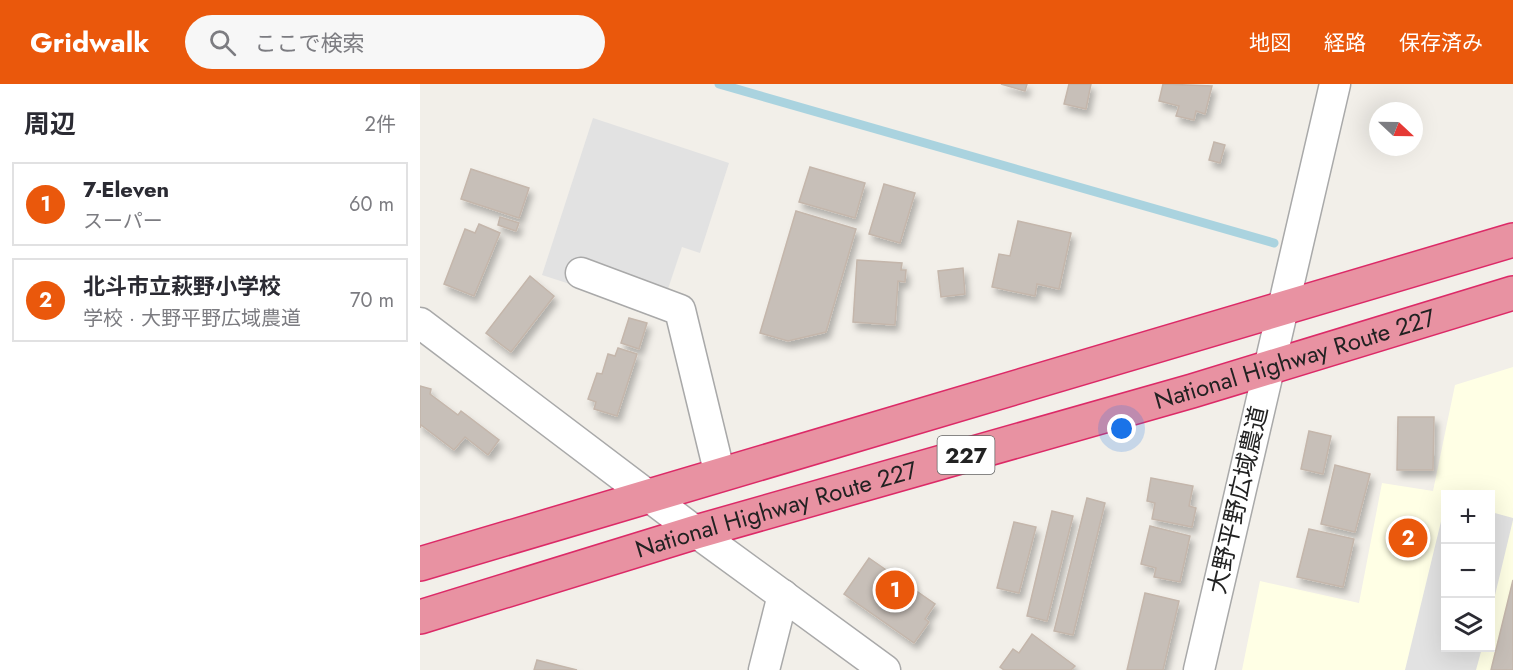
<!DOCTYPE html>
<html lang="ja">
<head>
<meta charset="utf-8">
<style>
	:root { --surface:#fff; --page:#f7f7f7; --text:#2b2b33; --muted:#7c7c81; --line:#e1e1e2; --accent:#ea580c }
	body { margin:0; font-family:Jost,"Noto Sans JP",sans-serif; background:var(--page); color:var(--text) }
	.controls { position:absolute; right:18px; bottom:18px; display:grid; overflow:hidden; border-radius:0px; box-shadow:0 6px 24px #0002 }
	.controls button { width:54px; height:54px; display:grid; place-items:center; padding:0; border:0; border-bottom:2px solid var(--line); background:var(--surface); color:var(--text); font:30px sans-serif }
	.compass { position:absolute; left:949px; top:18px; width:54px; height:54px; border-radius:50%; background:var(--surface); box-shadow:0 6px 24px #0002; rotate:112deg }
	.you { position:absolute; left:702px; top:345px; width:21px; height:21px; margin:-15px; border:4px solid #fff; border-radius:50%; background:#1a73e8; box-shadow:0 0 0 9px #1a73e833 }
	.badge { display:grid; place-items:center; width:39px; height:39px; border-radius:50%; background:var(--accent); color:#fff; font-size:20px; font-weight:700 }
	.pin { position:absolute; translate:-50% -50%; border:3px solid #fff; box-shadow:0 2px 6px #0006 }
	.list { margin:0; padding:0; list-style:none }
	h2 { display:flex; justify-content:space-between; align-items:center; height:78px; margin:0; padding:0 24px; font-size:26px }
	h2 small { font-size:20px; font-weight:400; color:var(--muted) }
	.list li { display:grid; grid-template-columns:39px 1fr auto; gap:18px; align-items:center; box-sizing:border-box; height:84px; margin:0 12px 12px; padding:0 12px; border:2px solid var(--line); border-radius:0px }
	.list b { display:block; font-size:22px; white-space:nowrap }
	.list p { margin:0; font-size:20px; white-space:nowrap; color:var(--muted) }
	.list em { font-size:20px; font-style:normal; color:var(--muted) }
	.icon { flex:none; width:33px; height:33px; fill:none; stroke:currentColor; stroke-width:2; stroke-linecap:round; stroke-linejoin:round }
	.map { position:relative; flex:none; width:1093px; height:586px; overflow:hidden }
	header { display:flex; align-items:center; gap:36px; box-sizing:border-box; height:84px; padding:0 30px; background:var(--accent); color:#fff }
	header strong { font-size:28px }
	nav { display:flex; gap:33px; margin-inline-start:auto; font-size:21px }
	.search { width:420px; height:54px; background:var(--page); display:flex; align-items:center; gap:15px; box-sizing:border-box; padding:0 21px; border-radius:33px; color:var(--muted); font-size:22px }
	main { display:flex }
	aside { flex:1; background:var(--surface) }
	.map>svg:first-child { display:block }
	.education { fill:#ffffe5; fill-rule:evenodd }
	.parking { fill:#e2e2e2 }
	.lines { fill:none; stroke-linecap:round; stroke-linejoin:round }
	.stream { stroke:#aad3df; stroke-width:9 }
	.building { fill:#c7bfb8; stroke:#c4b6ab; stroke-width:1.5; filter:url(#shadow) }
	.minor-casing { stroke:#a9a9a9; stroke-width:33 }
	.highway-casing { stroke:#dc2a67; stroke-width:36 }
	.minor { stroke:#fff; stroke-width:30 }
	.highway { stroke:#e892a2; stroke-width:33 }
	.labels { text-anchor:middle; stroke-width:4.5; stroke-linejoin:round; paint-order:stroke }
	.shield { fill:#fff; stroke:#646464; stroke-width:1.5 }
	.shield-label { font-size:22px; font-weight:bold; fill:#222 }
	.street-label { font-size:24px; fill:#222; stroke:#fff }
</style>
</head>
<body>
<header>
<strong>Gridwalk</strong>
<div class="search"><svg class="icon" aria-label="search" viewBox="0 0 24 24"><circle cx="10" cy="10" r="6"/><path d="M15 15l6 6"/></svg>ここで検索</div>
<nav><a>地図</a><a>経路</a><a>保存済み</a></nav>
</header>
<main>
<aside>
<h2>周辺<small>2件</small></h2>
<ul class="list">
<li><span class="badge">1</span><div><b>7-Eleven</b><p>スーパー</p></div><em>60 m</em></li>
<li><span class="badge">2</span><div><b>北斗市立萩野小学校</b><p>学校 · 大野平野広域農道</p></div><em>70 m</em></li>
</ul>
</aside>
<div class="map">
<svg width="1093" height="586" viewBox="0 0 1093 586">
	<defs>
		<filter id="shadow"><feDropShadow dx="3.5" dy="6" stdDeviation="3" flood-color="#0004"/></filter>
	</defs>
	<rect width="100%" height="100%" fill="#f2efe9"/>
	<!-- education -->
	<path class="education" d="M 1093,283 L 1093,586 L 822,586 L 840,497 L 939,519 L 962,399 L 1013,407 L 1035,301 ZM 1026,410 L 1070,410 L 1070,564 L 1026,564 Z"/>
	<!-- parking -->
	<g class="parking">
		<path d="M 173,34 L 309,79 L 280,169 L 262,163 L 240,229 L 122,191 Z"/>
		<path d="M 1025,421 L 1026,564 L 1062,564 L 1056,586 L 985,586 Z"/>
		<path d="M 1071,428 L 1093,434 L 1093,436 L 1071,528 Z"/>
	</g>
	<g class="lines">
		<!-- stream -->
		<path class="stream" d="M 299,0 L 854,159"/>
	</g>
	<!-- building -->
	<g class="building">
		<path d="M 581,0 L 607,0 L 605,7 Z"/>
		<path d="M 649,0 L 671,0 L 666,25 L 644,20 Z"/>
		<path d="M 743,0 L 792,2 L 785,30 L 776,27 L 774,36 L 756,32 L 759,22 L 739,17 Z"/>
		<path d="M 794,58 L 805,61 L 800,79 L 789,76 Z"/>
		<path d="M 390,83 L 445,99 L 435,134 L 379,118 Z"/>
		<path d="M 51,85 L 109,104 L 99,134 L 41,115 Z"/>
		<path d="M 464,100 L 495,109 L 480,159 L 449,150 Z"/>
		<path d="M 376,127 L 436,145 L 406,248 L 368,257 L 340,249 Z"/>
		<path d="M 80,133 L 99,139 L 96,147 L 78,141 Z"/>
		<path d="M 598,137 L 651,149 L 639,205 L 617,200 L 615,212 L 572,203 L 579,170 L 590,172 Z"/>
		<path d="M 59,140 L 80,149 L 54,212 L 24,200 L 45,145 L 55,149 Z"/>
		<path d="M 437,176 L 482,179 L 481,186 L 486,186 L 485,198 L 478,197 L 475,241 L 433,238 Z"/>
		<path d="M 543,184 L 545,210 L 521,213 L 518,187 Z"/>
		<path d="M 110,192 L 134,212 L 91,268 L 66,249 Z"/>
		<path d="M 209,234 L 227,239 L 219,265 L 201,259 Z"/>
		<path d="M 198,264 L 217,270 L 197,332 L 174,325 L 176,318 L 168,315 L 177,289 L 182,290 L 188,270 L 195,272 Z"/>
		<path d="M 0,302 L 11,305 L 10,310 L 38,331 L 41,327 L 79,356 L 68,371 L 45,353 L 34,366 L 1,341 L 0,344 Z"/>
		<path d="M 978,333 L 1014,333 L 1013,386 L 977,386 Z"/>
		<path d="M 889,347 L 911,352 L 903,390 L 881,385 Z"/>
		<path d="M 915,381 L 950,390 L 935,448 L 901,440 Z"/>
		<path d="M 731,394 L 773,402 L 769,422 L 776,424 L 772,443 L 732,435 L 735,419 L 727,417 Z"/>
		<path d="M 667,414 L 685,419 L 653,551 L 634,547 Z"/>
		<path d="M 632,427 L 653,432 L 627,537 L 607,532 Z"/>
		<path d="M 594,438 L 616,443 L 599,509 L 577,504 Z"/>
		<path d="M 730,442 L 770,452 L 760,498 L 734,493 L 736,484 L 721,480 Z"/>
		<path d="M 889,445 L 934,455 L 923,503 L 877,493 Z"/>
		<path d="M 449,474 L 515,520 L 505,535 L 509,538 L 494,559 L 424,510 Z"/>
		<path d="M 1093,496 L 1093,586 L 1071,586 Z"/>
		<path d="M 725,509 L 759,517 L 743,586 L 707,586 Z"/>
		<path d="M 612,550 L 655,582 L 651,586 L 584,586 L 580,583 L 593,565 L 599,569 Z"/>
		<path d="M 117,576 L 157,586 L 114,586 Z"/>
	</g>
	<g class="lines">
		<defs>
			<g id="minor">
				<path d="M 161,189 L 260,226 L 300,391"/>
				<path d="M 0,239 L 276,448 L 465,586"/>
				<path d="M 344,586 L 363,511"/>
				<path d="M 779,586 L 915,0"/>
			</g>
			<g id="highway">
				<path d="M 0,480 L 1093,156"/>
				<path id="s1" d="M 0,533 L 276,448 L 772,307 L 1093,209"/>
			</g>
		</defs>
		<!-- minor casing -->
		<use href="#minor" class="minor-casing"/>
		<!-- highway casing -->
		<use href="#highway" class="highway-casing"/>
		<!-- minor -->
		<use href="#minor" class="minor"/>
		<!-- highway -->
		<use href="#highway" class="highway"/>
	</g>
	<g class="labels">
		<!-- shield labels -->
		<rect class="shield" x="517.5" y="352" width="57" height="38" rx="4.5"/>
		<g class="shield-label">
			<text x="546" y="379">227</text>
		</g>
		<!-- street labels -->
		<g class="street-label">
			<text dy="8" stroke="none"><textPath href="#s1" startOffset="912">National Highway Route 227</textPath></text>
			<text transform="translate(818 416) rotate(-77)" y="8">大野平野広域農道</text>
			<text dy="8" stroke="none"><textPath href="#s1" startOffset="372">National Highway Route 227</textPath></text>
		</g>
	</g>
</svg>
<div class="controls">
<button>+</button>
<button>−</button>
<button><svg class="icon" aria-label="layers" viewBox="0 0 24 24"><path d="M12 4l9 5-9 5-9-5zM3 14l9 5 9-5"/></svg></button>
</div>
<svg class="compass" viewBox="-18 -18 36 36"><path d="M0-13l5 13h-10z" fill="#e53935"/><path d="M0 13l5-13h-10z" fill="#7c7c81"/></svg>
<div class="you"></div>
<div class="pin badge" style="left:475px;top:506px">1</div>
<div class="pin badge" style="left:988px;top:454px">2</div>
</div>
</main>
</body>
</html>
